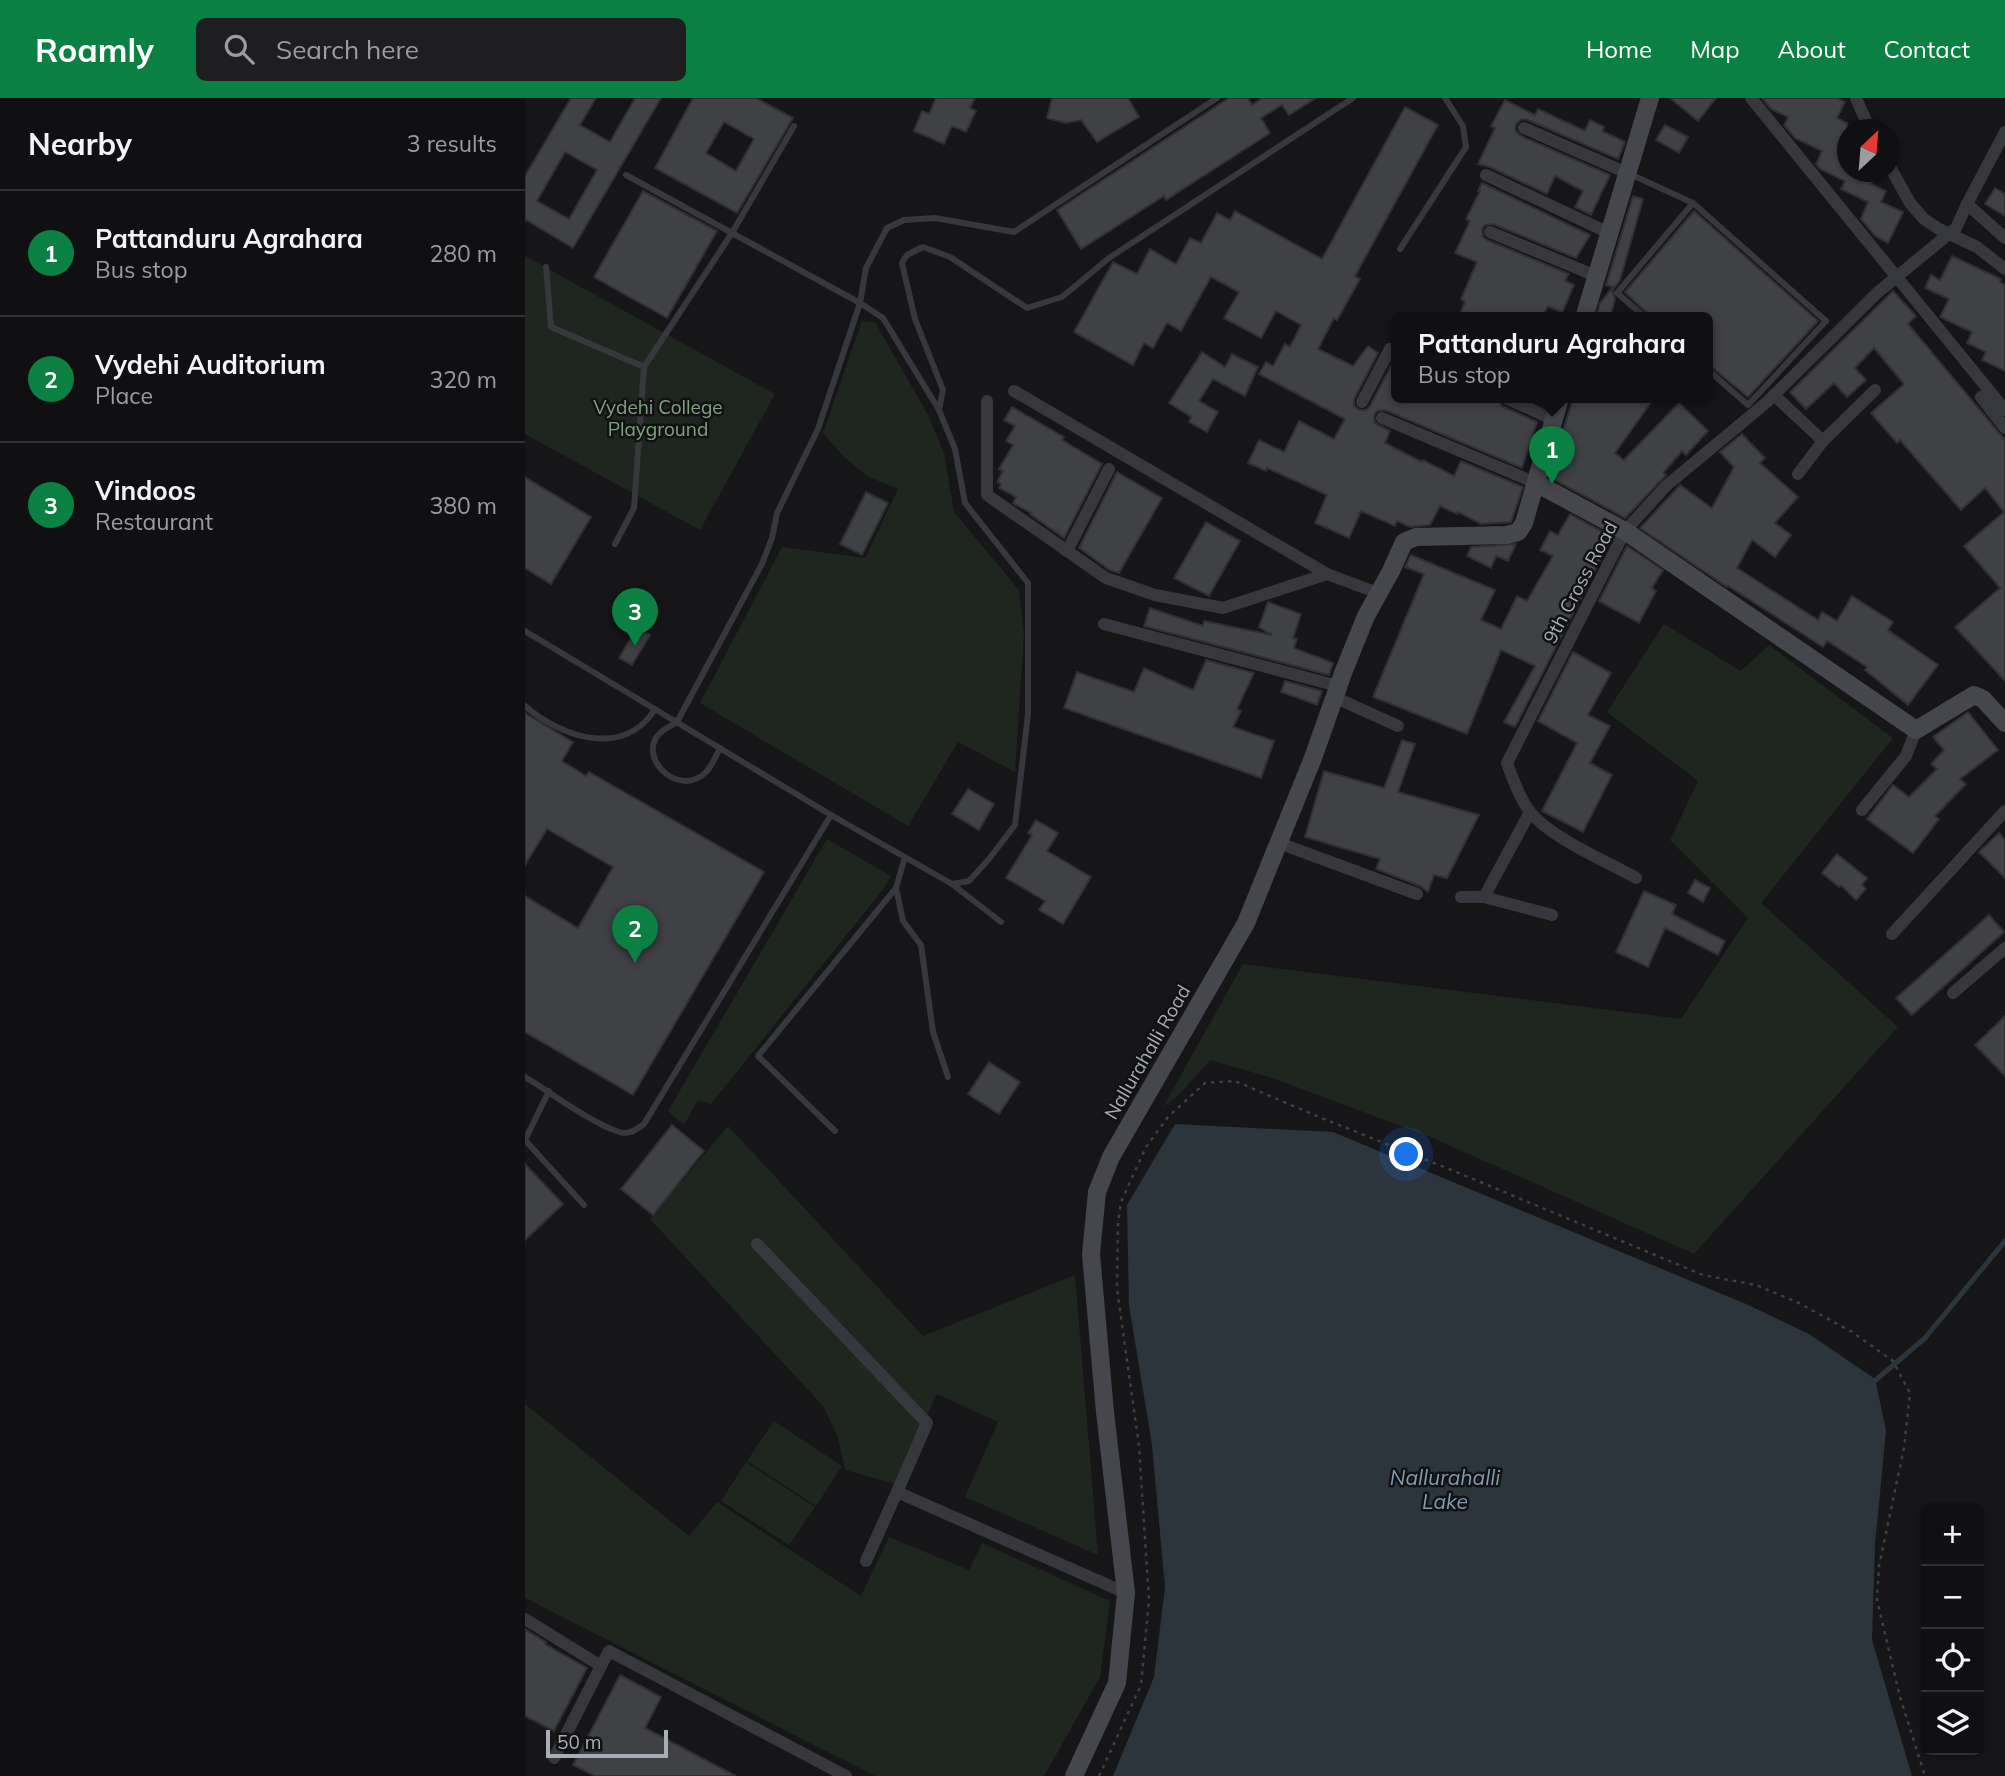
<!DOCTYPE html>
<html lang="en">
<head>
<meta charset="utf-8">
<style>
	:root { --surface:#101012; --page:#1e1e20; --text:#f1f3f6; --muted:#9c9d9f; --line:#303032; --accent:#0b8043 }
	body { margin:0; font-family:Mulish,sans-serif; background:var(--page); color:var(--text) }
	.controls { position:absolute; right:21px; bottom:21px; display:grid; overflow:hidden; border-radius:10px; box-shadow:0 2px 5px #0004 }
	.controls button { width:63px; height:63px; display:grid; place-items:center; padding:0; border:0; border-bottom:2px solid var(--line); background:var(--surface); color:var(--text); font:35px sans-serif }
	.compass { position:absolute; left:1312px; top:21px; width:63px; height:63px; border-radius:50%; background:var(--surface); box-shadow:0 2px 5px #0004; rotate:26deg }
	.scale { position:absolute; left:21px; bottom:18px; width:122px; box-sizing:border-box; padding-left:7px; border:4px solid #a8adb8; border-top:0; font-size:19px; line-height:24px; white-space:nowrap; color:#a8adb8; -webkit-text-stroke:5px #111113; paint-order:stroke }
	.you { position:absolute; left:882px; top:1057px; width:24px; height:24px; margin:-18px; border:5px solid #fff; border-radius:50%; background:#1a73e8; box-shadow:0 0 0 10px #1a73e833 }
	.badge { display:grid; place-items:center; width:46px; height:46px; border-radius:50%; background:var(--accent); color:#fff; font-size:23px; font-weight:700 }
	.pin { position:absolute; translate:-50% -58px; filter:drop-shadow(0 2px 4px #0008) }
	.pin::after { content:''; position:absolute; top:37px; width:24px; height:21px; background:inherit; clip-path:polygon(0 0,100% 0,50% 100%) }
	.popup { position:absolute; left:866px; top:214px; width:322px; height:91px; box-sizing:border-box; display:grid; place-content:center; border-radius:10px; background:var(--surface); filter:drop-shadow(0 2px 5px #0005); font-size:23px; white-space:nowrap; color:var(--muted) }
	.popup b { font-size:26px; color:var(--text) }
	.popup::after { content:''; position:absolute; left:50%; top:100%; margin-left:-14px; border:14px solid transparent; border-top-color:var(--surface) }
	.list { margin:0; padding:0; list-style:none }
	h2 { display:flex; justify-content:space-between; align-items:center; height:91px; margin:0; padding:0 28px; font-size:30px }
	h2 small { font-size:23px; font-weight:400; color:var(--muted) }
	.list li { display:grid; grid-template-columns:46px 1fr auto; gap:21px; align-items:center; box-sizing:border-box; height:126px; padding:0 28px; border-top:2px solid var(--line) }
	.list b { display:block; font-size:26px; white-space:nowrap }
	.list p { margin:0; font-size:23px; white-space:nowrap; color:var(--muted) }
	.list em { font-size:23px; font-style:normal; color:var(--muted) }
	.icon { flex:none; width:38px; height:38px; fill:none; stroke:currentColor; stroke-width:2; stroke-linecap:round; stroke-linejoin:round }
	.map { position:relative; flex:none; width:1480px; height:1678px; overflow:hidden }
	header { display:flex; align-items:center; gap:42px; box-sizing:border-box; height:98px; padding:0 35px; background:var(--accent); color:#fff }
	header strong { font-size:33px }
	nav { display:flex; gap:38px; margin-inline-start:auto; font-size:24px }
	.search { width:490px; height:63px; background:var(--page); display:flex; align-items:center; gap:18px; box-sizing:border-box; padding:0 24px; border-radius:10px; color:var(--muted); font-size:26px }
	main { display:flex }
	aside { flex:1; background:var(--surface) }
	.map>svg:first-child { display:block }
	.green { fill:#1e261f }
	.water { fill:#2c353c }
	.lines { fill:none; stroke-linecap:round; stroke-linejoin:round }
	.stream { stroke:#2c353c; stroke-width:5 }
	.building { fill:#404145; stroke:#303034; stroke-width:2; fill-rule:evenodd }
	.path { stroke:#3d3f44; stroke-width:2.5; stroke-dasharray:3.5 5; stroke-linecap:butt }
	.lane { stroke:#37383d; stroke-width:6 }
	.street { stroke:#37383d; stroke-width:12 }
	.secondary { stroke:#45474d; stroke-width:18 }
	.labels { text-anchor:middle; stroke-width:5; stroke-linejoin:round; paint-order:stroke }
	.park-label { font-size:19px; fill:#7fa381; stroke:#111113 }
	.street-label { font-size:19px; fill:#a8adb8; stroke:#111113 }
	.water-label { font-size:21px; font-style:italic; fill:#7f9bb3; stroke:#111113 }
</style>
</head>
<body>
<header>
<strong>Roamly</strong>
<div class="search"><svg class="icon" aria-label="search" viewBox="0 0 24 24"><circle cx="10" cy="10" r="6"/><path d="M15 15l6 6"/></svg>Search here</div>
<nav><a>Home</a><a>Map</a><a>About</a><a>Contact</a></nav>
</header>
<main>
<aside>
<h2>Nearby<small>3 results</small></h2>
<ul class="list">
<li><span class="badge">1</span><div><b>Pattanduru Agrahara</b><p>Bus stop</p></div><em>280 m</em></li>
<li><span class="badge">2</span><div><b>Vydehi Auditorium</b><p>Place</p></div><em>320 m</em></li>
<li><span class="badge">3</span><div><b>Vindoos</b><p>Restaurant</p></div><em>380 m</em></li>
</ul>
</aside>
<div class="map">
<svg width="1480" height="1678" viewBox="0 0 1480 1678">
	<rect width="100%" height="100%" fill="#161618"/>
	<!-- green -->
	<g class="green">
		<path d="M 0,158 L 250,296 L 175,432 L 0,336 Z"/>
		<path d="M 337,223 L 350,224 L 402,315 L 419,355 L 429,414 L 494,492 L 499,536 L 490,674 L 433,644 L 383,728 L 175,605 L 257,449 L 340,460 L 373,391 L 344,379 L 320,360 L 298,335 Z"/>
		<path d="M 1139,526 L 1216,573 L 1244,547 L 1368,640 L 1236,805 L 1373,929 L 1169,1156 L 903,1038 L 744,979 L 685,962 L 653,998 L 638,1009 L 718,866 L 1156,921 L 1223,820 L 1145,742 L 1173,683 L 1082,614 Z"/>
		<path d="M 302,741 L 366,778 L 360,789 L 186,1006 L 173,1002 L 159,1027 L 143,1013 Z"/>
		<path d="M 203,1028 L 398,1238 L 550,1177 L 573,1457 L 440,1399 L 473,1324 L 412,1296 L 370,1386 L 320,1372 L 313,1339 L 298,1308 L 125,1121 Z"/>
		<path d="M 0,1306 L 164,1438 L 192,1404 L 336,1498 L 364,1439 L 444,1472 L 457,1445 L 585,1503 L 575,1579 L 519,1678 L 350,1678 L 0,1500 Z"/>
		<path d="M 249,1323 L 317,1368 L 291,1408 L 222,1363 Z"/>
		<path d="M 221,1364 L 290,1409 L 264,1447 L 196,1403 Z"/>
	</g>
	<!-- water -->
	<path class="water" d="M 650,1026 L 808,1034 L 1221,1206 L 1284,1236 L 1350,1281 L 1361,1332 L 1350,1447 L 1347,1542 L 1387,1678 L 588,1678 L 629,1579 L 640,1489 L 627,1347 L 604,1207 L 602,1107 Z"/>
	<g class="lines">
		<!-- stream -->
		<path class="stream" d="M 1346,1286 L 1400,1240 L 1480,1143"/>
	</g>
	<!-- building -->
	<g class="building">
		<path d="M 46,0 L 71,0 L 55,27 L 85,44 L 110,0 L 136,0 L 48,150 L 1,122 L 0,124 L 0,78 ZM 40,54 L 72,72 L 44,121 L 12,103 Z"/>
		<path d="M 168,0 L 231,0 L 268,20 L 212,115 L 130,70 ZM 199,24 L 229,41 L 211,73 L 181,55 Z"/>
		<path d="M 411,0 L 450,0 L 445,10 L 451,13 L 441,34 L 427,28 L 419,46 L 389,33 L 397,13 L 404,16 Z"/>
		<path d="M 527,0 L 603,0 L 614,19 L 572,44 L 556,22 L 541,25 L 522,20 Z"/>
		<path d="M 704,0 L 723,0 L 727,7 L 737,0 L 791,0 L 764,17 L 757,7 L 736,20 L 745,35 L 641,102 L 639,98 L 556,151 L 532,112 Z"/>
		<path d="M 1145,0 L 1191,0 L 1173,23 Z"/>
		<path d="M 1237,0 L 1312,0 L 1320,4 L 1312,20 L 1322,25 L 1322,74 L 1352,74 L 1346,86 L 1361,93 L 1356,104 L 1378,114 L 1363,145 L 1350,138 L 1336,121 L 1343,104 L 1316,91 L 1320,83 L 1295,71 L 1291,66 L 1297,53 L 1270,40 L 1259,27 L 1263,19 L 1246,11 Z"/>
		<path d="M 980,2 L 1010,17 L 1013,11 L 1060,33 L 1065,22 L 1079,29 L 1077,33 L 1100,44 L 1093,61 L 1003,22 L 997,21 L 991,26 L 990,32 L 996,38 L 1085,77 L 1066,117 L 1050,109 L 1058,93 L 1030,78 L 1022,96 L 965,69 L 953,66 L 970,30 L 966,28 Z"/>
		<path d="M 880,9 L 913,27 L 830,178 L 835,181 L 812,222 L 809,220 L 793,251 L 828,268 L 843,248 L 853,255 L 829,301 L 829,308 L 834,312 L 841,312 L 845,308 L 868,264 L 871,265 L 871,300 L 972,300 L 977,308 L 1012,324 L 997,370 L 860,312 L 852,313 L 849,317 L 850,325 L 865,333 L 860,345 L 897,364 L 898,362 L 929,378 L 936,363 L 998,389 L 986,424 L 956,426 L 933,414 L 932,416 L 915,408 L 905,427 L 885,429 L 872,423 L 870,428 L 836,413 L 824,440 L 790,425 L 802,397 L 742,370 L 741,373 L 723,365 L 734,342 L 759,354 L 774,323 L 809,341 L 820,321 L 734,276 L 741,264 L 748,268 L 760,246 L 765,249 L 776,227 L 751,213 L 736,240 L 699,220 L 714,194 L 686,179 L 656,233 L 642,225 L 628,250 L 619,245 L 608,267 L 549,234 L 588,164 L 612,176 L 625,151 L 651,166 L 665,140 L 676,145 L 692,115 L 705,122 L 710,113 L 797,161 Z"/>
		<path d="M 1140,27 L 1163,39 L 1154,55 L 1131,42 Z"/>
		<path d="M 957,85 L 1065,137 L 1051,160 L 968,126 L 960,127 L 957,131 L 958,139 L 962,142 L 1044,176 L 1040,183 L 1049,187 L 1037,215 L 1023,208 L 1017,220 L 933,220 L 940,204 L 936,201 L 952,164 L 930,155 L 945,123 L 941,121 L 955,93 L 953,93 Z"/>
		<path d="M 1470,90 L 1480,96 L 1480,118 L 1460,106 Z"/>
		<path d="M 118,93 L 192,133 L 142,220 L 69,179 Z"/>
		<path d="M 1108,98 L 1118,101 L 1095,182 L 1087,193 L 1090,201 L 1085,220 L 1071,220 L 1075,205 L 1088,189 L 1081,187 Z"/>
		<path d="M 1169,113 L 1293,223 L 1223,299 L 1183,266 L 1183,220 L 1127,220 L 1100,194 Z"/>
		<path d="M 1427,158 L 1476,181 L 1475,184 L 1480,187 L 1480,273 L 1457,262 L 1461,254 L 1442,245 L 1447,234 L 1415,219 L 1424,201 L 1400,190 L 1406,177 L 1415,182 Z"/>
		<path d="M 1368,193 L 1391,218 L 1383,226 L 1480,342 L 1480,583 L 1430,529 L 1475,490 L 1439,448 L 1479,414 L 1460,390 L 1436,412 L 1375,342 L 1372,345 L 1346,315 L 1379,286 L 1349,250 L 1330,270 L 1341,282 L 1322,299 L 1309,285 L 1281,311 L 1265,294 Z"/>
		<path d="M 677,254 L 700,269 L 707,256 L 733,269 L 720,298 L 688,281 L 674,303 L 693,314 L 682,334 L 664,324 L 666,319 L 644,305 Z"/>
		<path d="M 1048,300 L 1129,300 L 1090,355 L 1099,362 L 1154,305 L 1183,333 L 1161,357 L 1157,353 L 1138,375 L 1141,377 L 1100,420 L 1024,379 Z"/>
		<path d="M 487,309 L 539,339 L 537,342 L 577,366 L 539,440 L 505,416 L 506,415 L 488,405 L 491,399 L 474,390 L 476,386 L 472,384 L 478,373 L 474,371 L 488,347 L 481,343 L 490,328 L 479,322 Z"/>
		<path d="M 1217,336 L 1240,360 L 1235,365 L 1273,399 L 1250,425 L 1266,437 L 1250,459 L 1227,442 L 1212,470 L 1293,522 L 1297,514 L 1312,523 L 1327,498 L 1368,524 L 1363,532 L 1413,567 L 1383,607 L 1340,572 L 1342,569 L 1302,543 L 1298,549 L 1203,488 L 1202,489 L 1115,430 L 1155,387 L 1187,410 L 1209,369 L 1195,354 Z"/>
		<path d="M 592,374 L 637,400 L 594,475 L 585,472 L 554,450 Z"/>
		<path d="M 0,379 L 66,419 L 26,486 L 0,470 Z"/>
		<path d="M 341,394 L 363,405 L 337,457 L 315,446 Z"/>
		<path d="M 1045,416 L 1087,439 L 990,629 L 979,624 L 1010,568 L 976,552 L 942,636 L 848,599 L 899,476 L 880,469 L 886,457 L 970,492 L 956,522 L 976,531 L 992,498 L 1002,503 L 1028,458 L 1015,452 L 1025,433 L 1033,437 Z"/>
		<path d="M 681,424 L 715,443 L 684,498 L 649,480 Z"/>
		<path d="M 991,446 L 983,463 L 971,458 L 966,470 L 942,458 L 946,449 Z"/>
		<path d="M 1102,448 L 1138,472 L 1127,490 L 1131,493 L 1114,525 L 1074,503 Z"/>
		<path d="M 743,504 L 776,516 L 768,540 L 772,541 L 769,550 L 808,565 L 804,577 L 619,528 L 625,510 L 678,528 L 679,523 L 747,537 L 734,529 Z"/>
		<path d="M 112,529 L 125,537 L 107,567 L 94,560 Z"/>
		<path d="M 1048,554 L 1086,575 L 1063,617 L 1085,628 L 1065,665 L 1087,677 L 1058,734 L 1017,713 L 1052,645 L 1013,623 Z"/>
		<path d="M 681,562 L 729,575 L 712,611 L 716,613 L 708,629 L 749,643 L 736,680 L 539,610 L 552,574 L 609,594 L 619,570 L 668,592 Z"/>
		<path d="M 760,583 L 797,593 L 792,607 L 756,594 Z"/>
		<path d="M 1443,614 L 1473,652 L 1435,681 L 1441,686 L 1410,718 L 1414,721 L 1388,755 L 1342,721 L 1368,687 L 1384,699 L 1412,671 L 1406,666 L 1419,652 L 1408,639 Z"/>
		<path d="M 0,615 L 48,644 L 37,663 L 61,678 L 64,674 L 239,774 L 108,997 L 0,934 L 0,798 L 53,830 L 88,769 L 22,731 L 0,767 Z"/>
		<path d="M 877,642 L 890,646 L 873,694 L 954,717 L 922,780 L 909,777 L 903,794 L 895,788 L 851,771 L 855,761 L 780,739 L 799,673 L 859,690 Z"/>
		<path d="M 443,691 L 469,706 L 454,732 L 427,716 Z"/>
		<path d="M 511,722 L 533,735 L 522,753 L 566,779 L 538,826 L 514,812 L 520,803 L 481,780 L 507,737 L 503,735 Z"/>
		<path d="M 1474,735 L 1480,742 L 1480,780 L 1454,754 Z"/>
		<path d="M 1312,756 L 1342,780 L 1337,787 L 1341,791 L 1331,802 L 1316,787 L 1314,789 L 1297,775 Z"/>
		<path d="M 1170,782 L 1185,790 L 1178,804 L 1163,795 Z"/>
		<path d="M 1119,793 L 1151,807 L 1147,816 L 1200,843 L 1193,857 L 1140,830 L 1123,869 L 1091,854 Z"/>
		<path d="M 1464,817 L 1479,834 L 1387,917 L 1371,900 Z"/>
		<path d="M 1480,918 L 1480,978 L 1450,947 Z"/>
		<path d="M 464,964 L 495,984 L 474,1016 L 443,996 Z"/>
		<path d="M 147,1027 L 179,1053 L 128,1117 L 96,1091 Z"/>
		<path d="M 0,1066 L 38,1106 L 0,1142 Z"/>
		<path d="M 0,1531 L 21,1544 L 20,1546 L 62,1570 L 29,1633 L 0,1618 Z"/>
		<path d="M 95,1577 L 136,1599 L 120,1630 L 211,1678 L 70,1678 L 48,1667 Z"/>
	</g>
	<g class="lines">
		<!-- path -->
		<path class="path" d="M 574,1678 L 616,1587 L 624,1502 L 614,1348 L 592,1191 L 593,1125 L 596,1104 L 621,1049 L 643,1019 L 680,985 L 710,983 L 794,1019 L 924,1071 L 1178,1177 L 1231,1187 L 1274,1205 L 1327,1234 L 1368,1263 L 1385,1295 L 1379,1350 L 1354,1468 L 1352,1502 L 1375,1599 L 1400,1678"/>
		<!-- lane -->
		<g class="lane">
			<path d="M 1105,76 L 1168,105 L 1301,223 L 1223,307 L 1183,272"/>
			<path d="M 101,77 L 335,205 L 358,220 L 414,312"/>
			<path d="M 875,151 L 941,49 L 938,28 L 920,0"/>
			<path d="M 21,169 L 26,229 L 119,269"/>
			<path d="M 1121,220 L 1092,195 L 1168,105"/>
			<path d="M 90,446 L 109,410 L 119,269 L 207,135 L 269,28"/>
			<path d="M 0,533 L 306,717 L 427,786 L 444,783 L 464,761 L 490,727 L 503,616 L 503,485 L 440,405 L 430,351 L 414,312 L 418,292 L 390,221 L 377,165 L 382,157 L 398,149 L 425,159 L 502,210 L 537,199 L 584,160 L 828,0"/>
			<path d="M 0,608 C 36,639 99,661 130,611"/>
			<path d="M 195,650 C 191,658 187,668 181,674 C 154,701 112,660 134,636 C 138,631 146,628 152,624 L 237,466 L 247,440 L 252,415 L 293,331 L 335,205 L 341,170 L 362,130 L 379,122 L 410,120 L 489,134 L 692,0"/>
			<path d="M 427,786 L 476,824"/>
			<path d="M 371,790 L 378,823 L 396,847 L 408,934 L 423,979"/>
			<path d="M 0,979 C 27,995 66,1025 94,1034 C 104,1037 111,1032 119,1026 L 306,717"/>
			<path d="M 24,993 L 0,1042 L 59,1107"/>
			<path d="M 310,1033 L 233,958 L 371,790 L 380,759"/>
		</g>
		<!-- street -->
		<g class="street">
			<path d="M 1226,0 L 1480,312"/>
			<path d="M 1331,0 L 1345,32"/>
			<path d="M 999,30 L 1102,75"/>
			<path d="M 1480,34 L 1442,106 L 1480,140"/>
			<path d="M 1364,67 L 1385,105 L 1399,121 L 1414,131 L 1452,149 L 1480,171"/>
			<path d="M 961,77 L 1084,135"/>
			<path d="M 965,134 L 1071,178"/>
			<path d="M 489,293 L 802,476 L 853,495"/>
			<path d="M 1249,297 L 1298,343 L 1350,292"/>
			<path d="M 1456,299 L 1480,330"/>
			<path d="M 981,300 L 1029,322"/>
			<path d="M 462,303 L 462,397 L 581,480 L 630,497 L 698,510 L 802,476"/>
			<path d="M 837,304 L 865,251 L 871,252"/>
			<path d="M 857,320 L 1011,385"/>
			<path d="M 1273,376 L 1298,343"/>
			<path d="M 542,453 L 584,371"/>
			<path d="M 579,526 L 813,588"/>
			<path d="M 809,599 L 873,628"/>
			<path d="M 1337,712 L 1381,658 L 1391,632"/>
			<path d="M 754,745 L 892,796"/>
			<path d="M 1111,780 C 1081,763 1026,740 1005,714 C 995,701 988,682 982,665 L 1100,433 L 1141,388 L 1242,304 L 1352,195 L 1431,130 L 1442,106"/>
			<path d="M 936,799 L 959,799 L 1005,714"/>
			<path d="M 959,799 L 1027,817"/>
			<path d="M 1367,836 L 1480,713"/>
			<path d="M 1428,895 L 1480,850"/>
			<path d="M 232,1146 L 402,1325 L 372,1394 L 601,1495"/>
			<path d="M 341,1463 L 372,1394"/>
			<path d="M 0,1521 L 76,1568 L 84,1553 L 321,1678"/>
			<path d="M 29,1660 L 76,1568"/>
		</g>
		<!-- secondary -->
		<g class="secondary">
			<path d="M 1059,220 L 1125,0"/>
			<path d="M 1011,385 L 1100,433 L 1391,632 L 1449,597 L 1458,601 L 1480,625"/>
			<path d="M 549,1678 L 592,1585 L 601,1495 L 580,1314 L 566,1156 L 572,1094 L 586,1059 L 721,825 L 788,660 L 818,575 L 841,518 L 866,473 L 879,444 L 891,439 L 982,437 L 993,434 L 999,425 L 1035,300"/>
		</g>
	</g>
	<g class="labels">
		<!-- park labels -->
		<g class="park-label">
			<text x="133" y="316">Vydehi College<tspan x="133" dy="22">Playground</tspan></text>
		</g>
		<!-- street labels -->
		<g class="street-label">
			<text transform="translate(1055 484) rotate(-62)" y="7">9th Cross Road</text>
			<text transform="translate(622 954) rotate(-60)" y="7">Nallurahalli Road</text>
		</g>
		<!-- water labels -->
		<g class="water-label">
			<text x="920" y="1387">Nallurahalli<tspan x="920" dy="24">Lake</tspan></text>
		</g>
	</g>
</svg>
<div class="controls">
<button>+</button>
<button>−</button>
<button><svg class="icon" aria-label="locate" viewBox="0 0 24 24"><circle cx="12" cy="12" r="6"/><path d="M12 2v4M12 18v4M2 12h4M18 12h4"/></svg></button>
<button><svg class="icon" aria-label="layers" viewBox="0 0 24 24"><path d="M12 4l9 5-9 5-9-5zM3 14l9 5 9-5"/></svg></button>
</div>
<svg class="compass" viewBox="-18 -18 36 36"><path d="M0-13l5 13h-10z" fill="#e53935"/><path d="M0 13l5-13h-10z" fill="#9c9d9f"/></svg>
<div class="scale">50 m</div>
<div class="you"></div>
<div class="pin badge" style="left:1027px;top:386px">1</div>
<div class="popup"><b>Pattanduru Agrahara</b>Bus stop</div>
<div class="pin badge" style="left:110px;top:865px">2</div>
<div class="pin badge" style="left:110px;top:548px">3</div>
</div>
</main>
</body>
</html>
